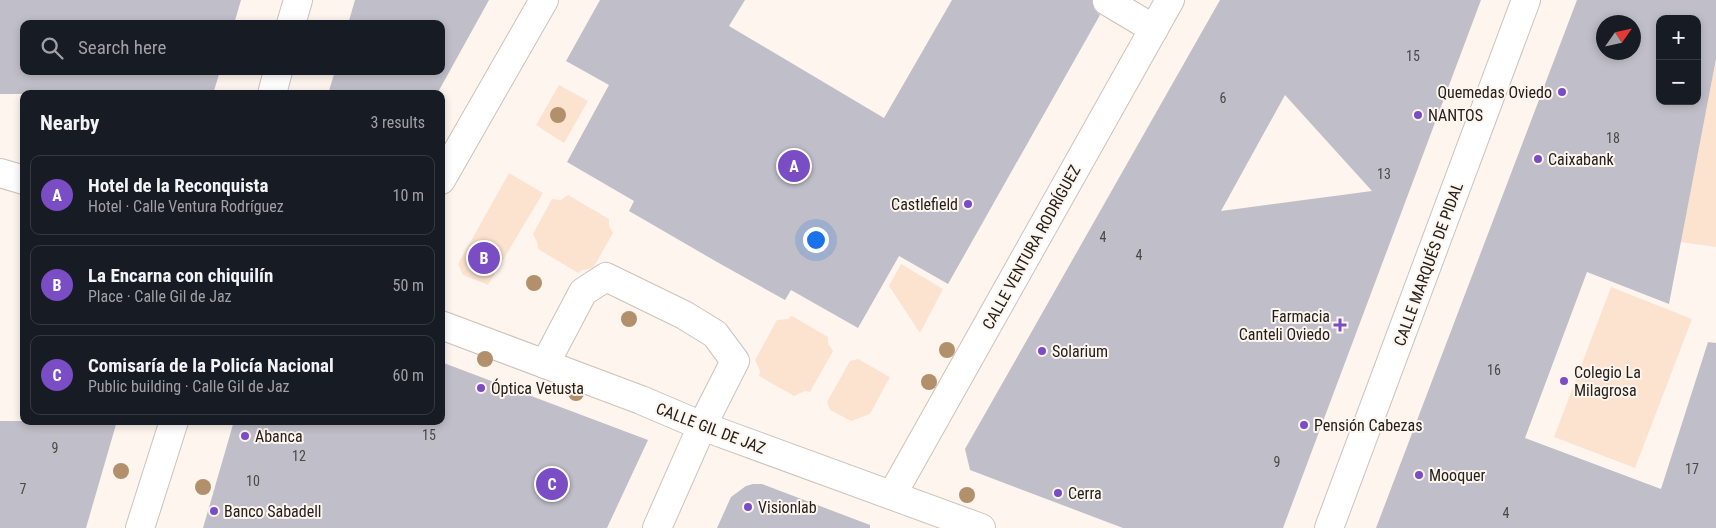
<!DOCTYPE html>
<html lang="en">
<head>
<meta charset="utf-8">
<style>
	:root { --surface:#171b24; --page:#242831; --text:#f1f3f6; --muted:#9ea1a6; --line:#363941; --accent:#7a4dc5 }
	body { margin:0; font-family:"Roboto Condensed",sans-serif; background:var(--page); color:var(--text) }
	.controls { position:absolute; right:15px; top:15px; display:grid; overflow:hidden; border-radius:10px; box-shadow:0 2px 8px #0003 }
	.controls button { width:45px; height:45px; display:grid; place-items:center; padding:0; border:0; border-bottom:1px solid var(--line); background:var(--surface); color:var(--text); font:25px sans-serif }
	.compass { position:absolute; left:1596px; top:15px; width:45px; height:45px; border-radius:50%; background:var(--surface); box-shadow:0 2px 8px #0003; rotate:56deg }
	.you { position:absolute; left:815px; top:239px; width:18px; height:18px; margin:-12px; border:4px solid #fff; border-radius:50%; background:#1a73e8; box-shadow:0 0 0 8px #1a73e833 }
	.badge { display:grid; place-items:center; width:32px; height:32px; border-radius:50%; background:var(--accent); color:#fff; font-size:16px; font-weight:700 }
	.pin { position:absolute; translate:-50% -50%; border:2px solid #fff; box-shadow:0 1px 5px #0006 }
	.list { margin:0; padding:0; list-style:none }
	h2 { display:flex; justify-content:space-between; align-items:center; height:65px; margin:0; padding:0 20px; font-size:21px }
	h2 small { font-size:16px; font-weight:400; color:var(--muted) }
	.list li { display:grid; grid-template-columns:32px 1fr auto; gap:15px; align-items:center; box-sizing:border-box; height:80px; margin:0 10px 10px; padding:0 10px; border:1px solid var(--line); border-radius:10px }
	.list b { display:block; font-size:19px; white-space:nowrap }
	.list p { margin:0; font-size:16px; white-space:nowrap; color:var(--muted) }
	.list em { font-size:16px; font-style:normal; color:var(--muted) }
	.icon { flex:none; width:28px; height:28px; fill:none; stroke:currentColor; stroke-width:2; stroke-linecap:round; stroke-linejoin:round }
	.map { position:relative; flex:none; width:1716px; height:528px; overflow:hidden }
	.search { position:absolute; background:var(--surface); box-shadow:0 2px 8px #0003; left:20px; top:20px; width:425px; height:55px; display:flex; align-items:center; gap:12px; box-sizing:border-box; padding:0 18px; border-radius:10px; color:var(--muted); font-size:19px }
	.panel { position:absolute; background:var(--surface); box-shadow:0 2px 8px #0003; left:20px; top:90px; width:425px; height:335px; border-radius:10px }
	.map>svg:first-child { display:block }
	.green { fill:#fbe3d0 }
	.building { fill:#c0bec8; fill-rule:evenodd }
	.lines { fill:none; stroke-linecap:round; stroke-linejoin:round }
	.minor-casing { stroke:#ccc2bc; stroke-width:30 }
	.minor { stroke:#fff; stroke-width:28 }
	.tree { fill:#b2906b }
	.poi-dot { fill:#7a4dc5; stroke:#fef5ee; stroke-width:2 }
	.labels { text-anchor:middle; stroke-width:4; stroke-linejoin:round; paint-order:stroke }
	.number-label { font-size:14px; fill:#4a4848 }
	.poi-label { font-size:16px; fill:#23201d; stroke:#fef5ee; text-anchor:start }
	.street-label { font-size:16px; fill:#23201d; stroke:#fef5ee }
</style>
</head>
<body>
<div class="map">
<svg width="1716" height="528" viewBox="0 0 1716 528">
	<rect width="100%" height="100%" fill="#fef5ee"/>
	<!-- green -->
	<g class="green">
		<path d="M 1716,60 L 1716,247 L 1680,242 Z"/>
		<path d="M 559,85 L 588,101 L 564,143 L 536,125 Z"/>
		<path d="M 509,173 L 543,193 L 488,285 L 463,275 L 458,264 Z"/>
		<path d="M 568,195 L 609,219 L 609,226 L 613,233 L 593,268 L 582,270 L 578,273 L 538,249 L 537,242 L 533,234 L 552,199 L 561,200 Z"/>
		<path d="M 901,264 L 943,289 L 920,333 L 889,286 Z"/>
		<path d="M 1611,287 L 1692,319 L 1635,468 L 1554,437 Z"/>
		<path d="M 792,316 L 828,337 L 828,343 L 833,351 L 810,392 L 805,391 L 794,396 L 759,376 L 760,371 L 755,360 L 777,320 L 788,319 Z"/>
		<path d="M 858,359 L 890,377 L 870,414 L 851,421 L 830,410 L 827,402 L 850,361 Z"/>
	</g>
	<!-- building -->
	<g class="building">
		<path d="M 0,0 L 241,0 L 234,24 L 24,24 L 24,71 L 220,71 L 213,94 L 0,94 Z"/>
		<path d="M 355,0 L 489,0 L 437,94 L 328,94 L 335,71 L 441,71 L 441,24 L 348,24 Z"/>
		<path d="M 600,0 L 745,0 L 729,26 L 884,118 L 952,0 L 1092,0 L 1094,9 L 1100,15 L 948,284 L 899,256 L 858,328 L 791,290 L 785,300 L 717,262 L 629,211 L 634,201 L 567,162 L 609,85 L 566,61 Z"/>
		<path d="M 1220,0 L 1481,0 L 1283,528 L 1123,528 L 970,470 L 965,449 ZM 1285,95 L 1372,191 L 1221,211 Z"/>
		<path d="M 1577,0 L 1716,0 L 1716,59 L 1669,304 L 1587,272 L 1525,438 L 1661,489 L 1708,342 L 1716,343 L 1716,528 L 1376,528 ZM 1660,19 L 1697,19 L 1697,101 L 1660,101 ZM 1604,22 L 1634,22 L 1634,52 L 1604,52 Z"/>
		<path d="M 441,362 L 648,440 L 607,528 L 203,528 L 234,421 L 441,421 Z"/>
		<path d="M 0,421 L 117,421 L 86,528 L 0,528 Z"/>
		<path d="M 753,484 L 762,484 L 870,525 L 870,528 L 717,528 L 731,497 L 746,486 Z"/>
	</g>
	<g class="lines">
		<defs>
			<g id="minor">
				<path d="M 1107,1 L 1154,29"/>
				<path d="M 291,24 L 298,0"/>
				<path d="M 272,94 L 278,71"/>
				<path d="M 0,173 L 24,180"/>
				<path d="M 441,180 L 544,0"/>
				<path d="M 441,325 L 641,400 L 702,426 L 981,528"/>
				<path d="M 545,364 L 583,292 L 606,277 L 684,315 L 715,334 L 735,361 L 702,426 L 657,528"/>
				<path d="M 892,495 L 1170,0"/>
				<path d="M 140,528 L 174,421"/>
				<path d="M 1329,528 L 1526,0"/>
			</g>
		</defs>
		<!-- minor casing -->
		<use href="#minor" class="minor-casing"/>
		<!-- minor -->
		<use href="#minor" class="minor"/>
	</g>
	<!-- trees -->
	<g class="tree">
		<circle cx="558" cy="115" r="8"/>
		<circle cx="534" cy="283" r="8"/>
		<circle cx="629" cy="319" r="8"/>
		<circle cx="947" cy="350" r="8"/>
		<circle cx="485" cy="359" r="8"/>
		<circle cx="929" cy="382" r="8"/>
		<circle cx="576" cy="393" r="8"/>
		<circle cx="121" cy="471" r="8"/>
		<circle cx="203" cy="487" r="8"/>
		<circle cx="967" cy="495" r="8"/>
	</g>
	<!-- markers -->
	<g class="poi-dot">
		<circle cx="1562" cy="92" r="5"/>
		<circle cx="1418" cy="115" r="5"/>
		<circle cx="1538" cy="159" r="5"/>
		<circle cx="968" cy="204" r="5"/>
		<path d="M1337.5 317.5h5v5h5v5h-5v5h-5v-5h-5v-5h5z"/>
		<circle cx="1042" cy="351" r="5"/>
		<circle cx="1564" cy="381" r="5"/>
		<circle cx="481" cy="388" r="5"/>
		<circle cx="1304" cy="425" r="5"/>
		<circle cx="245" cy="436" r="5"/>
		<circle cx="1419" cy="475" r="5"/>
		<circle cx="1058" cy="493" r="5"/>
		<circle cx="748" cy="507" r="5"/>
		<circle cx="214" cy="511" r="5"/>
	</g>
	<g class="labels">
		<!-- number labels -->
		<g class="number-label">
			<text x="1413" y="61">15</text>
			<text x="1223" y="103">6</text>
			<text x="1613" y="143">18</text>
			<text x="1384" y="179">13</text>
			<text x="1103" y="242">4</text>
			<text x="1139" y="260">4</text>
			<text x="1494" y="375">16</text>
			<text x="429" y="440">15</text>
			<text x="55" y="453">9</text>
			<text x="299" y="461">12</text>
			<text x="1277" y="467">9</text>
			<text x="1692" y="474">17</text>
			<text x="253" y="486">10</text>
			<text x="23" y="494">7</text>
			<text x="1506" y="518">4</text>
		</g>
		<!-- poi labels -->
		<g class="poi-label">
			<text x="1552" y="98" text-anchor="end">Quemedas Oviedo</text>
			<text x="1428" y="121">NANTOS</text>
			<text x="1548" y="165">Caixabank</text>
			<text x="958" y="210" text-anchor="end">Castlefield</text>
			<text x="1330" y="322" text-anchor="end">Farmacia<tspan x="1330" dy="18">Canteli Oviedo</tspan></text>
			<text x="1052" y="357">Solarium</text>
			<text x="1574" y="378">Colegio La<tspan x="1574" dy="18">Milagrosa</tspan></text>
			<text x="491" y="394">Óptica Vetusta</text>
			<text x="1314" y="431">Pensión Cabezas</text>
			<text x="255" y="442">Abanca</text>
			<text x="1429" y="481">Mooquer</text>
			<text x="1068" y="499">Cerra</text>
			<text x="758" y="513">Visionlab</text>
			<text x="224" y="517">Banco Sabadell</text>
		</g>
		<!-- street labels -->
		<g class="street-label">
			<text transform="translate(1031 247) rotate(-61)" y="6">CALLE VENTURA RODRÍGUEZ</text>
			<text transform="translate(1428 264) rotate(-70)" y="6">CALLE MARQUÉS DE PIDAL</text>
			<text transform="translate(711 428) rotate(21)" y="6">CALLE GIL DE JAZ</text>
		</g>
	</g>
</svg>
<div class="controls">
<button>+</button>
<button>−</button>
</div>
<svg class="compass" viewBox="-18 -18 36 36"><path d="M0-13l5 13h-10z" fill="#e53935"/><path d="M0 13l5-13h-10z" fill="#9ea1a6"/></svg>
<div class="you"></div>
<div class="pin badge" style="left:794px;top:166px">A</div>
<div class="pin badge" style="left:484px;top:258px">B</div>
<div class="pin badge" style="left:552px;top:484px">C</div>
<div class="search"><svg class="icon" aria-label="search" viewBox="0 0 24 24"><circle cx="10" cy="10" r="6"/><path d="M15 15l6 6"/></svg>Search here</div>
<section class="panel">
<h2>Nearby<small>3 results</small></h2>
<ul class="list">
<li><span class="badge">A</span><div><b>Hotel de la Reconquista</b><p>Hotel · Calle Ventura Rodríguez</p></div><em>10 m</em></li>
<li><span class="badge">B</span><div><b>La Encarna con chiquilín</b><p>Place · Calle Gil de Jaz</p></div><em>50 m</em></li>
<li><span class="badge">C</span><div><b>Comisaría de la Policía Nacional</b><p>Public building · Calle Gil de Jaz</p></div><em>60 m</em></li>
</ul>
</section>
</div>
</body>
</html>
